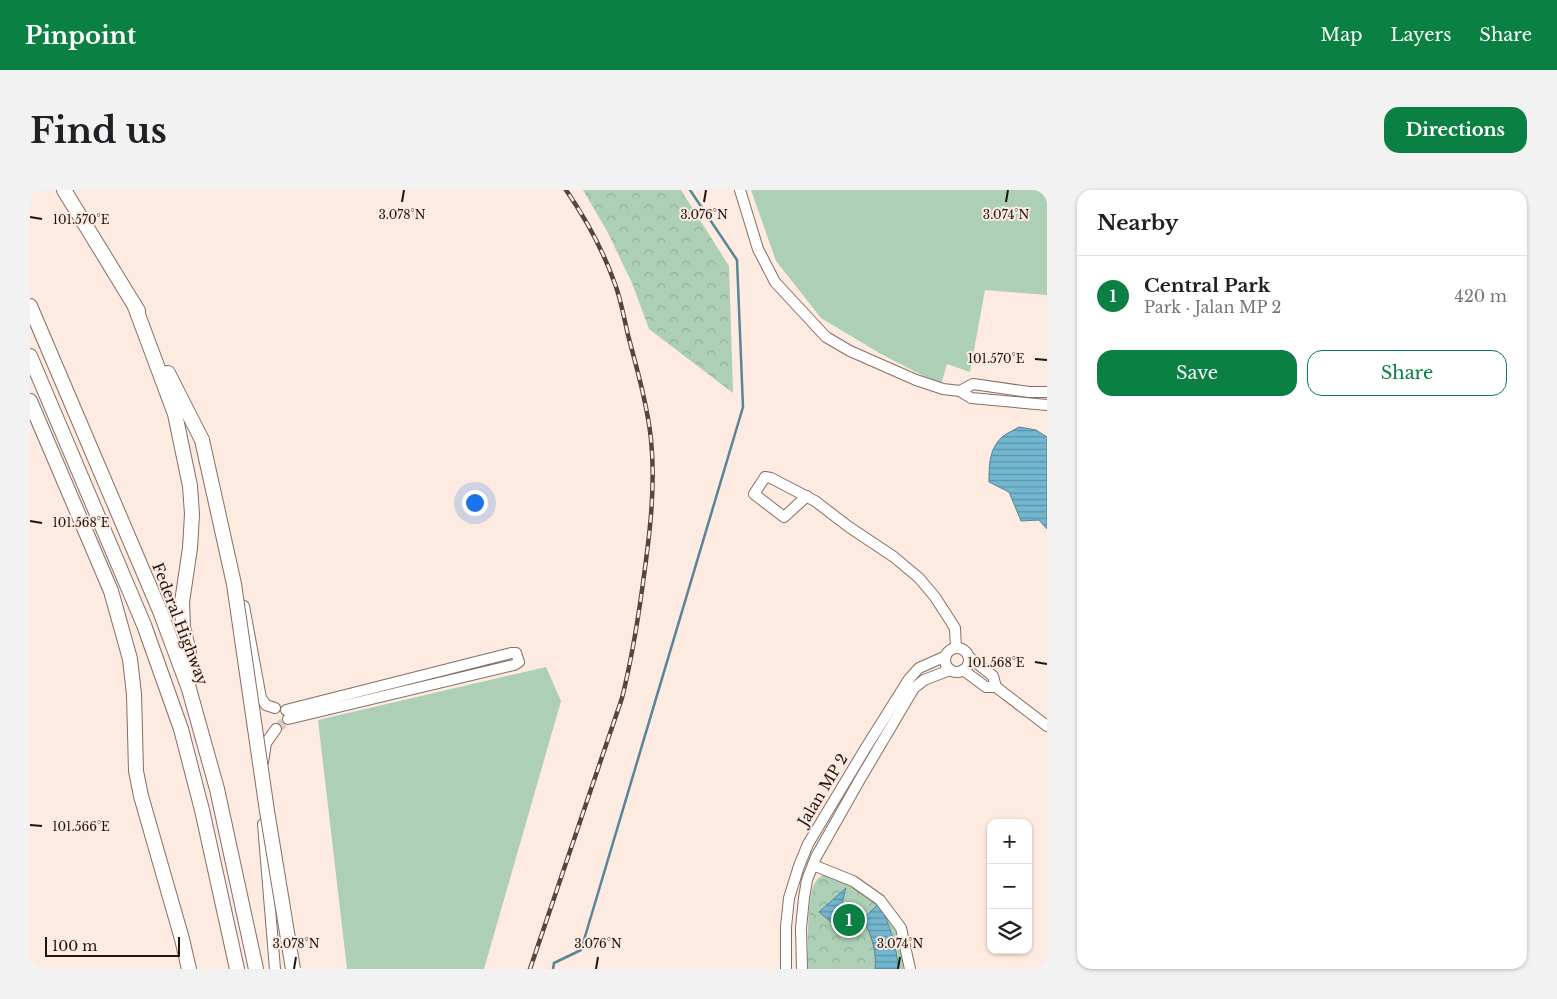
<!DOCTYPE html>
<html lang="en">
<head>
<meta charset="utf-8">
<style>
	:root { --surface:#fff; --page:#f2f2f2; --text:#202124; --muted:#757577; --line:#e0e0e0; --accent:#0b8043 }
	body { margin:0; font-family:"Libre Baskerville",serif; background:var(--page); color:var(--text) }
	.controls { position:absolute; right:15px; bottom:15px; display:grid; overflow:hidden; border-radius:10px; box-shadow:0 1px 4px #0004 }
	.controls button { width:45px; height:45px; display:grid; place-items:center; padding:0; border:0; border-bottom:1px solid var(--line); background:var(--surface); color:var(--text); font:25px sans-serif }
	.scale { position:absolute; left:15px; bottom:12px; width:135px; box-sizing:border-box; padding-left:5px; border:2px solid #1d1511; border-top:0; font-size:14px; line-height:18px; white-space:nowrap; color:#1d1511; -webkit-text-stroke:4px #fdeae0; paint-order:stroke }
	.you { position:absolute; left:444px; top:312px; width:18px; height:18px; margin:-12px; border:4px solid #fff; border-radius:50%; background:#1a73e8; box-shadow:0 0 0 8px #1a73e833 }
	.badge { display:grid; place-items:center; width:32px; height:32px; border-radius:50%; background:var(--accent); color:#fff; font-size:16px; font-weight:700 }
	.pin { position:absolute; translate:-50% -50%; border:2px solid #fff; box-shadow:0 1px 5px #0006 }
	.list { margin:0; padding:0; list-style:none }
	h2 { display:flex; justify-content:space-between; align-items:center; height:65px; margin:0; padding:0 20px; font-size:21px }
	h2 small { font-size:16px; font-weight:400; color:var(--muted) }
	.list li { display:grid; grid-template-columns:32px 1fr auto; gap:15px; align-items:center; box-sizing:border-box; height:80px; padding:0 20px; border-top:1px solid var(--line) }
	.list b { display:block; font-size:19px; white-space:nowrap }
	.list p { margin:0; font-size:16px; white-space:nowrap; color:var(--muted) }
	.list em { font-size:16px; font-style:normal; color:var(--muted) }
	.actions { display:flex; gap:10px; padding:15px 20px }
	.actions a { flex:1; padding:11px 0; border:1px solid var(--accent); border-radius:15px; text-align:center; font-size:18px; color:var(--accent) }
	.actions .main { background:var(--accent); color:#fff }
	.icon { flex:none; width:28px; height:28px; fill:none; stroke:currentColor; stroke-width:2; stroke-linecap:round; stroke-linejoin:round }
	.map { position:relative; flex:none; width:1017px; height:779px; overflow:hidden; border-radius:15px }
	header { display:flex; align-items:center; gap:30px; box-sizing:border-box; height:70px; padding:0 25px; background:var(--accent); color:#fff }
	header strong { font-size:24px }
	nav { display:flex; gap:28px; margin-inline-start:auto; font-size:18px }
	.intro { display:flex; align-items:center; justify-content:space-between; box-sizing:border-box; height:120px; padding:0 30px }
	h1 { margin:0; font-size:35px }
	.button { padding:12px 22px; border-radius:15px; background:var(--accent); color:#fff; font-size:18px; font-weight:700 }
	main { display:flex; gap:30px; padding:0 30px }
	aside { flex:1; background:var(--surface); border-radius:15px; box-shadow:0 1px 4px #0004 }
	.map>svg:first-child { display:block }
	.green { fill:#accfb5 }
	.forest { fill:url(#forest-crowns) }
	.water { fill:url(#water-rules); stroke:#588696 }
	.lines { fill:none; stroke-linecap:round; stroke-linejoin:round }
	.stream { stroke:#588696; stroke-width:2.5 }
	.minor-tunnel { stroke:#dbcac1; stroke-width:10; stroke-dasharray:10 5; stroke-linecap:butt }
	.minor-casing { stroke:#846f64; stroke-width:12 }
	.highway-casing { stroke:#846f64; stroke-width:16 }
	.minor { stroke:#fff; stroke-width:10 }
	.highway { stroke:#fff; stroke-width:14 }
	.rail-casing { stroke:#514741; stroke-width:4.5 }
	.rail { stroke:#fdeae0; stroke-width:2.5; stroke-dasharray:8; stroke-linecap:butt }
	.highway-bridge-casing { stroke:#846f64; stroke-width:16; stroke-linecap:butt }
	.highway-bridge { stroke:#fff; stroke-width:14 }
	.ticks { fill:none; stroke:#1d1511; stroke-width:2 }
	.labels { text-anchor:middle; stroke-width:4; stroke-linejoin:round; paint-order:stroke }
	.street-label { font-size:15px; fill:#1d1511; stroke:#fdeae0 }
	.ticks-label { font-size:12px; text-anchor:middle; fill:#1d1511; stroke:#fdeae0; stroke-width:4; stroke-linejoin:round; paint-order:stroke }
</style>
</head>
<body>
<header>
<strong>Pinpoint</strong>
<nav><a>Map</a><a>Layers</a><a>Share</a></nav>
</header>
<div class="intro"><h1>Find us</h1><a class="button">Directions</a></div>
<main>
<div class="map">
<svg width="1017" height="779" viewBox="0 0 1017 779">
	<defs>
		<pattern id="forest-crowns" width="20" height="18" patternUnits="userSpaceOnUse" patternTransform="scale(1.25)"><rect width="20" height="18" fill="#accfb5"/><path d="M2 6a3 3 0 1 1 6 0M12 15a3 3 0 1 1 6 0" fill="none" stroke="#94b19b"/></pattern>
		<pattern id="water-rules" width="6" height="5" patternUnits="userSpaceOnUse" patternTransform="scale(1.25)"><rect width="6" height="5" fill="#72b6cf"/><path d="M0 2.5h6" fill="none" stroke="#5d93a7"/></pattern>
	</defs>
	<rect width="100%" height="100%" fill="#fdeae0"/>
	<!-- green -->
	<g class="green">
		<path d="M 721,0 L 1017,0 L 1017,105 L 955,100 L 940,182 L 917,174 L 911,195 L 851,164 L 791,128 L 746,71 Z"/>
		<path d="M 516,477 L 531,511 L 454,779 L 317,779 L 288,530 Z"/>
	</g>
	<!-- forest -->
	<g class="forest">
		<path d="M 553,0 L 651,0 L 699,76 L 703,203 L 619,139 L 602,93 L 577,41 Z"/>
		<path d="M 795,683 L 811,688 L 850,713 L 868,746 L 876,779 L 778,779 C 778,762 776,704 786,691 C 788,688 792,686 795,683 Z"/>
	</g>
	<!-- water -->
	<g class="water">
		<path d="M 989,237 L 1006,240 L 1017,247 L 1017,339 L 1009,330 L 991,331 L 979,302 L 959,292 C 959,276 959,259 972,247 C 977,243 984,240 989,237 Z"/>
		<path d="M 816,698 L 806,736 L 789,722 Z"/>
		<path d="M 849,713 C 859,734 867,755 868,779 L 845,779 C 847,760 841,745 833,729 Z"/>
	</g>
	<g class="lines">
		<!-- stream -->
		<path class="stream" d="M 523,779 L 524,773 L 551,760 L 713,217 L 707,70 L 660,0"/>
		<!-- minor-tunnel -->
		<path class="minor-tunnel" d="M 246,539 L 258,529"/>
		<defs>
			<g id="minor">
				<path d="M 710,0 L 728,59 L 745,92 L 796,147 L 820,161 L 886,190 L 913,199 L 930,201 L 941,208 L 1017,215"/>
				<path d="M 930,201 L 943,194 L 999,202 L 1017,202"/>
				<path d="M 777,306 L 754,327 L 724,304 L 735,287 L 741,288 L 785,311 L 819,337 L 864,367 L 889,388 L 905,407 L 925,438 L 926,458"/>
				<path d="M 214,416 L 231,508 L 236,515 L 245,518"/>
				<circle cx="927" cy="470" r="12"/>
				<path d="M 939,467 L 963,486 L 966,497 L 1017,536"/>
				<path d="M 933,480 L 956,497 L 966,497"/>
				<path d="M 256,520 L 481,463 L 486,463 L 489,472 L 484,475 L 258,529"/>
				<path d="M 233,572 L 236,553 L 246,539"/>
				<path d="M 233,634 L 245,779"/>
				<path d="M 783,675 L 823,691 L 850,710 L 871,738 L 880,779"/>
				<path d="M 756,779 L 756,737 L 759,708 L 769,676 L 778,654 L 835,559 L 879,489 L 889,478 L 916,466"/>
				<path d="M 772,779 L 771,738 L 774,708 L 777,690 L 786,667 L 829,591 L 884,498 L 894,490 L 920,480"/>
			</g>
			<g id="highway">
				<path d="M 34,0 L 108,121"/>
				<path d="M 104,114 L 145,224 L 160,296 L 162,324 L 160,358 L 152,412 L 153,437 L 159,462 L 159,492"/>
				<path d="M 0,116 L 130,421 L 159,499 L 187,599 L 226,779"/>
				<path d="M 0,166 L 114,435 L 151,539 L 172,620 L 207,779"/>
				<path d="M 138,183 L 172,250"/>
				<path d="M 0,211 L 81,401 L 100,469 L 104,504 L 106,581 L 111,606 L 152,749 L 159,779"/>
			</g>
		</defs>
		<!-- minor casing -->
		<use href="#minor" class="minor-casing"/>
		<!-- highway casing -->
		<use href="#highway" class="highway-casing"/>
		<!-- minor -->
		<use href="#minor" class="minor"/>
		<!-- highway -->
		<use href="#highway" class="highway"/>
		<defs>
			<path id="rail" d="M 500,779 L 592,508 C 601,472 607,436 612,400 C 619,350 626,299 621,249 C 617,214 607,179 598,145 C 594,128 591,110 585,94 C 573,60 556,29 536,0"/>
		</defs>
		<!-- rail casing -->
		<use href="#rail" class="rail-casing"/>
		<!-- rail -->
		<use href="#rail" class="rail"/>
		<defs>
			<path id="highway-bridge" d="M 172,250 L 204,394 L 237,621 L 263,779"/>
		</defs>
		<!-- highway-bridge casing -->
		<use href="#highway-bridge" class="highway-bridge-casing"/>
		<!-- highway-bridge -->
		<use href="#highway-bridge" class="highway-bridge"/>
	</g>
	<!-- ticks -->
	<path class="ticks" d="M 372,12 L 374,0M 674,12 L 676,0M 976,12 L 978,0M 0,27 L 12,29M 1005,169 L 1017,170M 0,331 L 12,333M 1005,472 L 1017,474M 0,635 L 12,636M 264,779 L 266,767M 566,779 L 568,767M 868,779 L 870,767"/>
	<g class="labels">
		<!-- street labels -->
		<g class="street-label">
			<text transform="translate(150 434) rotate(69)" y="5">Federal Highway</text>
			<text transform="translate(793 600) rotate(-59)" y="5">Jalan MP 2</text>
		</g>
	</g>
	<g class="ticks-label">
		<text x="372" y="29">3.078°N</text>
		<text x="674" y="29">3.076°N</text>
		<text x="976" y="29">3.074°N</text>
		<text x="51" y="34">101.570°E</text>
		<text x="966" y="173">101.570°E</text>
		<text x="51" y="337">101.568°E</text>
		<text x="966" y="477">101.568°E</text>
		<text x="51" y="641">101.566°E</text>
		<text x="266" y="758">3.078°N</text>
		<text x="568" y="758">3.076°N</text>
		<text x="870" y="758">3.074°N</text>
	</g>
</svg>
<div class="controls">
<button>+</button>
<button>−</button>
<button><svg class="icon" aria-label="layers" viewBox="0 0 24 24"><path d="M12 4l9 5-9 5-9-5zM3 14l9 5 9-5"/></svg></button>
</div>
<div class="scale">100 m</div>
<div class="you"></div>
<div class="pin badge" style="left:819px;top:730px">1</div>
</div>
<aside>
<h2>Nearby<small></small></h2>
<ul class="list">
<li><span class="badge">1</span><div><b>Central Park</b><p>Park · Jalan MP 2</p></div><em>420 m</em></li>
</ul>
<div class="actions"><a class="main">Save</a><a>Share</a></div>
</aside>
</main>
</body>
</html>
